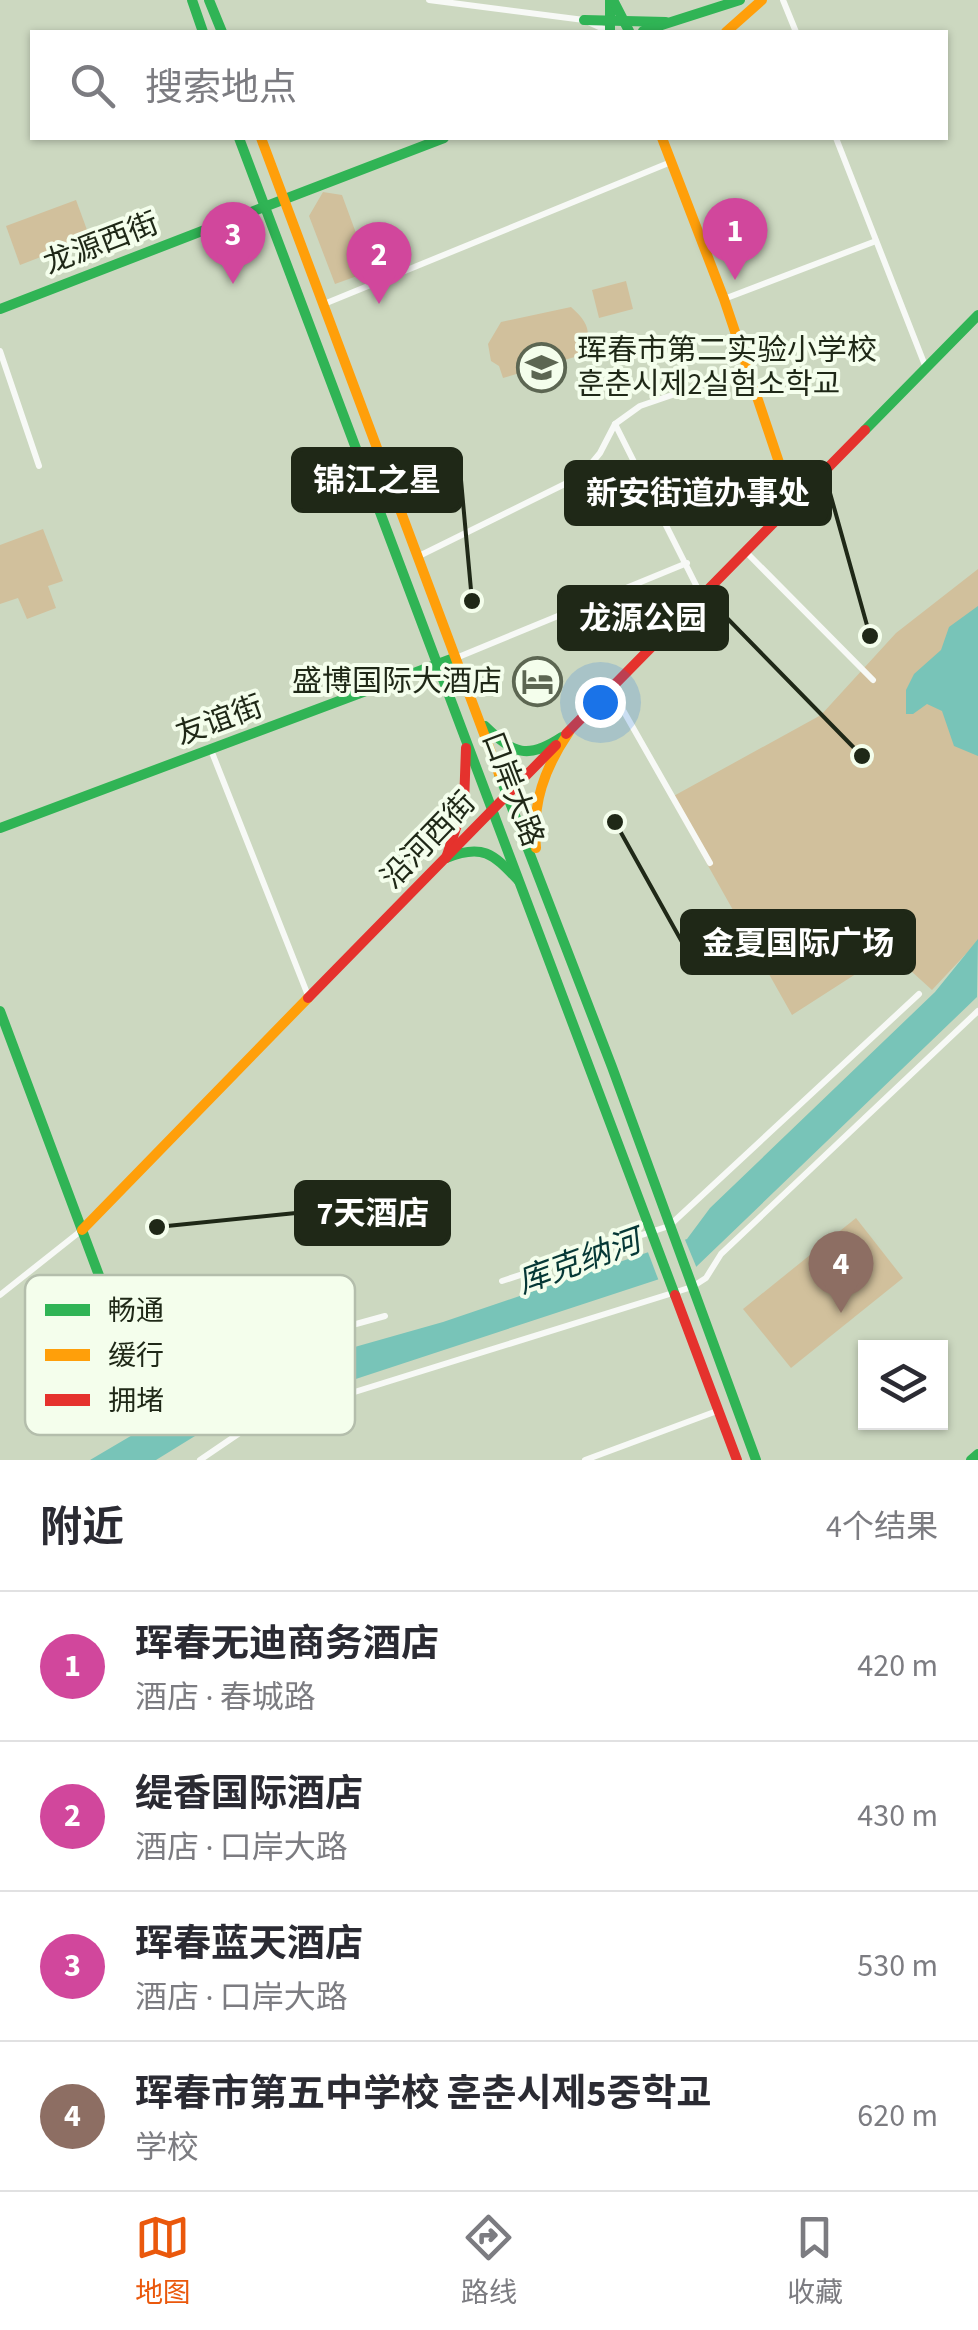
<!DOCTYPE html>
<html lang="zh">
<head>
<meta charset="utf-8">
<style>
	:root { --surface:#fff; --page:#f2f2f3; --text:#2b2b33; --muted:#7c7c81; --line:#e1e1e2; --accent:#ea580c }
	body { margin:0; font-family:"Source Sans 3","Noto Sans SC","Noto Sans KR",sans-serif; background:var(--page); color:var(--text) }
	.controls { position:absolute; right:30px; bottom:30px; display:grid; overflow:hidden; border-radius:0px; box-shadow:0 2px 8px #0004 }
	.controls button { width:90px; height:90px; display:grid; place-items:center; padding:0; border:0; border-bottom:2px solid var(--line); background:var(--surface); color:var(--text); font:50px sans-serif }
	.you { position:absolute; left:600px; top:702px; width:35px; height:35px; margin:-25px; border:8px solid #fff; border-radius:50%; background:#1a73e8; box-shadow:0 0 0 15px #1a73e833 }
	.badge { display:grid; place-items:center; width:65px; height:65px; border-radius:50%; background:var(--accent); color:#fff; font-size:32px; font-weight:700 }
	.pin { position:absolute; translate:-50% -82px; filter:drop-shadow(0 2px 5px #0008) }
	.pin::after { content:''; position:absolute; top:52px; width:35px; height:30px; background:inherit; clip-path:polygon(0 0,100% 0,50% 100%) }
	.list { margin:0; padding:0; list-style:none }
	h2 { display:flex; justify-content:space-between; align-items:center; height:130px; margin:0; padding:0 40px; font-size:42px }
	h2 small { font-size:32px; font-weight:400; color:var(--muted) }
	.list li { display:grid; grid-template-columns:65px 1fr auto; gap:30px; align-items:center; box-sizing:border-box; height:150px; padding:0 40px; border-top:2px solid var(--line) }
	.list b { display:block; font-size:38px; white-space:nowrap }
	.list p { margin:0; font-size:32px; white-space:nowrap; color:var(--muted) }
	.list em { font-size:32px; font-style:normal; color:var(--muted) }
	.icon { flex:none; width:55px; height:55px; fill:none; stroke:currentColor; stroke-width:2; stroke-linecap:round; stroke-linejoin:round }
	.map { position:relative; flex:none; width:978px; height:1460px; overflow:hidden }
	.search { position:absolute; background:var(--surface); box-shadow:0 2px 8px #0004; left:30px; right:30px; top:30px; height:110px; display:flex; align-items:center; gap:25px; box-sizing:border-box; padding:0 35px; border-radius:0px; color:var(--muted); font-size:38px }
	.sheet { height:730px; background:var(--surface) }
	nav { display:flex; justify-content:space-around; align-items:center; box-sizing:border-box; height:140px; border-top:2px solid var(--line); background:var(--surface); font-size:28px; color:var(--muted) }
	nav a { display:grid; justify-items:center; gap:5px }
	nav .on { color:var(--accent) }
	.map>svg:first-child { display:block }
	.green { fill:#d1c09c }
	.water { fill:#78c4b8 }
	.pier { fill:#ccd8c0 }
	.lines { fill:none; stroke-linecap:round; stroke-linejoin:round }
	.street { stroke:#f7f9f6; stroke-width:6 }
	.fast { stroke:#30b455; stroke-width:10 }
	.slow { stroke:#ff9f0a; stroke-width:10 }
	.jam { stroke:#e5322d; stroke-width:10 }
	.labels { text-anchor:middle; stroke-width:8; stroke-linejoin:round; paint-order:stroke }
	.street-label { font-size:30px; fill:#1f2817; stroke:#f4feec }
	.poi-label { font-size:30px; fill:#1f2817; stroke:#f4feec; text-anchor:start }
	.water-label { font-size:32px; font-style:italic; fill:#063836; stroke:#f4feec }
	.key { fill:#f4feec; stroke:#b4beac; stroke-width:2.5 }
	.key-label { font-size:28px; fill:#1f2817 }
	.leader { fill:none; stroke:#1f2817; stroke-width:4 }
	.callout-dot { fill:#1f2817; stroke:#f4feec; stroke-width:4 }
	.callout { fill:#1f2817; stroke:#1f2817; stroke-width:4 }
	.callout-label { font-size:32px; text-anchor:middle; font-weight:bold; fill:#fff }
</style>
</head>
<body>
<div class="map">
<svg width="978" height="1460" viewBox="0 0 978 1460">
	<rect width="100%" height="100%" fill="#ccd8c0"/>
	<!-- green -->
	<g class="green">
		<path d="M 323,192 L 342,195 L 356,233 L 380,254 L 382,267 L 335,284 L 309,216 Z"/>
		<path d="M 76,200 L 90,238 L 20,265 L 6,226 Z"/>
		<path d="M 626,281 L 633,309 L 599,318 L 592,290 Z"/>
		<path d="M 571,307 C 589,323 591,331 585,354 L 503,378 L 499,366 L 491,361 L 488,344 L 501,322 Z"/>
		<path d="M 43,529 L 63,581 L 48,586 L 56,608 L 27,619 L 18,598 L 0,604 L 0,545 Z"/>
		<path d="M 978,569 L 978,941 L 932,990 L 890,952 L 792,1015 L 670,798 L 821,715 L 896,633 Z"/>
		<path d="M 856,1218 L 903,1278 L 791,1368 L 743,1309 Z"/>
	</g>
	<!-- water -->
	<g class="water">
		<path d="M 978,606 L 978,756 L 954,746 L 942,711 L 927,704 L 913,714 L 906,714 L 906,690 L 914,674 L 941,650 L 949,627 Z"/>
		<path d="M 978,939 L 977,997 L 696,1267 L 237,1418 L 221,1420 L 156,1460 L 90,1460 L 202,1394 L 249,1377 L 443,1322 L 687,1239 L 710,1208 L 935,992 Z"/>
	</g>
	<!-- pier -->
	<path class="pier" d="M 683,1235 L 698,1271 L 660,1284 L 646,1247 Z"/>
	<g class="lines">
		<!-- street -->
		<g class="street">
			<path d="M 429,0 L 584,20 L 610,32"/>
			<path d="M 783,0 L 796,32"/>
			<path d="M 836,138 L 926,368"/>
			<path d="M 724,299 L 876,241"/>
			<path d="M 324,304 L 671,162"/>
			<path d="M 0,351 L 39,466"/>
			<path d="M 615,424 L 701,595"/>
			<path d="M 745,551 L 873,680"/>
			<path d="M 417,557 L 581,476 L 600,453 L 615,424 L 640,406 L 748,369"/>
			<path d="M 456,658 L 687,563"/>
			<path d="M 611,689 L 710,863"/>
			<path d="M 211,750 L 309,998"/>
			<path d="M 502,1281 L 669,1226 L 919,994"/>
			<path d="M 0,1295 L 82,1230"/>
			<path d="M 143,1393 L 193,1369 L 385,1316"/>
			<path d="M 200,1460 L 244,1430 L 271,1418 L 692,1287 L 706,1278 L 721,1254 L 978,1011"/>
			<path d="M 585,1460 L 717,1411"/>
		</g>
		<!-- fast -->
		<g class="fast">
			<path d="M 192,0 L 203,32"/>
			<path d="M 209,0 L 222,32"/>
			<path d="M 610,0 L 610,32"/>
			<path d="M 613,0 L 629,31"/>
			<path d="M 584,20 L 666,22"/>
			<path d="M 643,31 L 740,0"/>
			<path d="M 239,138 L 675,1295"/>
			<path d="M 285,199 L 444,138"/>
			<path d="M 0,309 L 285,199"/>
			<path d="M 865,430 L 978,315"/>
			<path d="M 485,726 C 514,754 527,760 562,737"/>
			<path d="M 499,774 L 612,1067 L 756,1460"/>
			<path d="M 0,828 L 454,658"/>
			<path d="M 446,858 C 483,843 493,854 518,880"/>
			<path d="M 0,1011 L 143,1393"/>
			<path d="M 971,1460 L 978,1454"/>
		</g>
		<!-- slow -->
		<g class="slow">
			<path d="M 726,32 L 762,0"/>
			<path d="M 261,138 L 499,774"/>
			<path d="M 662,138 L 724,299 L 793,504"/>
			<path d="M 536,848 C 532,803 544,769 569,732"/>
			<path d="M 82,1230 L 308,998"/>
		</g>
		<!-- jam -->
		<g class="jam">
			<path d="M 566,734 L 865,430"/>
			<path d="M 446,858 L 464,804 L 466,748"/>
			<path d="M 308,998 L 556,745"/>
			<path d="M 675,1295 L 737,1460"/>
		</g>
	</g>
	<!-- icons -->
	<defs>
		<symbol id="school-ring" viewBox="-11 -11 22 22"><circle r="9.5" fill="#f4feec" stroke="#5c6652" stroke-width="1.5"/><path d="M0-5L7-2L0 1L-7-2ZM-4 1L0 2.5L4 1V4Q0 6-4 4Z" fill="#5c6652"/></symbol>
		<symbol id="hotel-ring" viewBox="-11 -11 22 22"><circle r="9.5" fill="#f4feec" stroke="#5c6652" stroke-width="1.5"/><path d="M-6-4.5h1.5V1H6V5H4.5V3h-9V5H-6ZM-4 0a1.8 1.8 0 1 1 3.6 0ZM.5 0V-2.5h3Q6-2.5 6 0Z" fill="#5c6652"/></symbol>
	</defs>
	<g fill-rule="evenodd">
		<use href="#school-ring" x="514" y="340" width="55" height="55"/>
		<use href="#hotel-ring" x="510" y="654" width="55" height="55"/>
	</g>
	<g class="labels">
		<!-- street labels -->
		<g class="street-label">
			<text transform="translate(101 243) rotate(-21)" y="10">龙源西街</text>
			<text transform="translate(219 720) rotate(-20)" y="10">友谊街</text>
			<text transform="translate(513 789) rotate(69)" y="10">口岸大路</text>
			<text transform="translate(428 840) rotate(-46)" y="10">沿河西街</text>
		</g>
		<!-- poi labels -->
		<g class="poi-label">
			<text x="577" y="360">珲春市第二实验小学校<tspan x="577" dy="34">훈춘시제2실험소학교</tspan></text>
			<text x="502" y="691" text-anchor="end">盛博国际大酒店</text>
		</g>
		<!-- water labels -->
		<g class="water-label">
			<text transform="translate(579 1261) rotate(-20)" y="11">库克纳河</text>
		</g>
	</g>
	<!-- legend -->
	<rect x="25" y="1275" width="330" height="160" rx="15" class="key"/>
	<rect x="45" y="1304" width="45" height="12" fill="#30b455"/>
	<rect x="45" y="1349" width="45" height="12" fill="#ff9f0a"/>
	<rect x="45" y="1394" width="45" height="12" fill="#e5322d"/>
	<g class="key-label">
		<text x="108" y="1320">畅通</text>
		<text x="108" y="1365">缓行</text>
		<text x="108" y="1410">拥堵</text>
	</g>
	<!-- callouts -->
	<path class="leader" d="M472 601L461 480M870 636L830 493M862 756L727 618M615 822L682 942M157 1227L296 1213"/>
	<g class="callout-dot">
		<circle cx="472" cy="601" r="10"/>
		<circle cx="870" cy="636" r="10"/>
		<circle cx="862" cy="756" r="10"/>
		<circle cx="615" cy="822" r="10"/>
		<circle cx="157" cy="1227" r="10"/>
	</g>
	<g class="callout">
		<rect x="293" y="449" width="168" height="62" rx="10"/>
		<rect x="566" y="462" width="264" height="62" rx="10"/>
		<rect x="559" y="587" width="168" height="62" rx="10"/>
		<rect x="682" y="911" width="232" height="62" rx="10"/>
		<rect x="296" y="1182" width="153" height="62" rx="10"/>
	</g>
	<g class="callout-label">
		<text x="377" y="491">锦江之星</text>
		<text x="698" y="504">新安街道办事处</text>
		<text x="643" y="629">龙源公园</text>
		<text x="798" y="954">金夏国际广场</text>
		<text x="373" y="1224">7天酒店</text>
	</g>
</svg>
<div class="controls">
<button><svg class="icon" aria-label="layers" viewBox="0 0 24 24"><path d="M12 4l9 5-9 5-9-5zM3 14l9 5 9-5"/></svg></button>
</div>
<div class="you"></div>
<div class="pin badge" style="left:735px;top:280px;background:#d1479c">1</div>
<div class="pin badge" style="left:379px;top:304px;background:#d1479c">2</div>
<div class="pin badge" style="left:233px;top:284px;background:#d1479c">3</div>
<div class="pin badge" style="left:841px;top:1313px;background:#8d6e63">4</div>
<div class="search"><svg class="icon" aria-label="search" viewBox="0 0 24 24"><circle cx="10" cy="10" r="6"/><path d="M15 15l6 6"/></svg>搜索地点</div>
</div>
<section class="sheet">
<h2>附近<small>4个结果</small></h2>
<ul class="list">
<li><span class="badge" style="background:#d1479c">1</span><div><b>珲春无迪商务酒店</b><p>酒店 · 春城路</p></div><em>420 m</em></li>
<li><span class="badge" style="background:#d1479c">2</span><div><b>缇香国际酒店</b><p>酒店 · 口岸大路</p></div><em>430 m</em></li>
<li><span class="badge" style="background:#d1479c">3</span><div><b>珲春蓝天酒店</b><p>酒店 · 口岸大路</p></div><em>530 m</em></li>
<li><span class="badge" style="background:#8d6e63">4</span><div><b>珲春市第五中学校 훈춘시제5중학교</b><p>学校</p></div><em>620 m</em></li>
</ul>
</section>
<nav>
<a class="on"><svg class="icon" aria-label="map" viewBox="0 0 24 24"><path d="M3 6l6-2 6 2 6-2v14l-6 2-6-2-6 2zM9 4v14M15 6v14"/></svg>地图</a>
<a><svg class="icon" aria-label="directions" viewBox="0 0 24 24"><path d="M12 3l9 9-9 9-9-9zM9 14v-3h6M13 9l2 2-2 2"/></svg>路线</a>
<a><svg class="icon" aria-label="saved" viewBox="0 0 24 24"><path d="M7 4h10v16l-5-4-5 4z"/></svg>收藏</a>
</nav>
</body>
</html>
